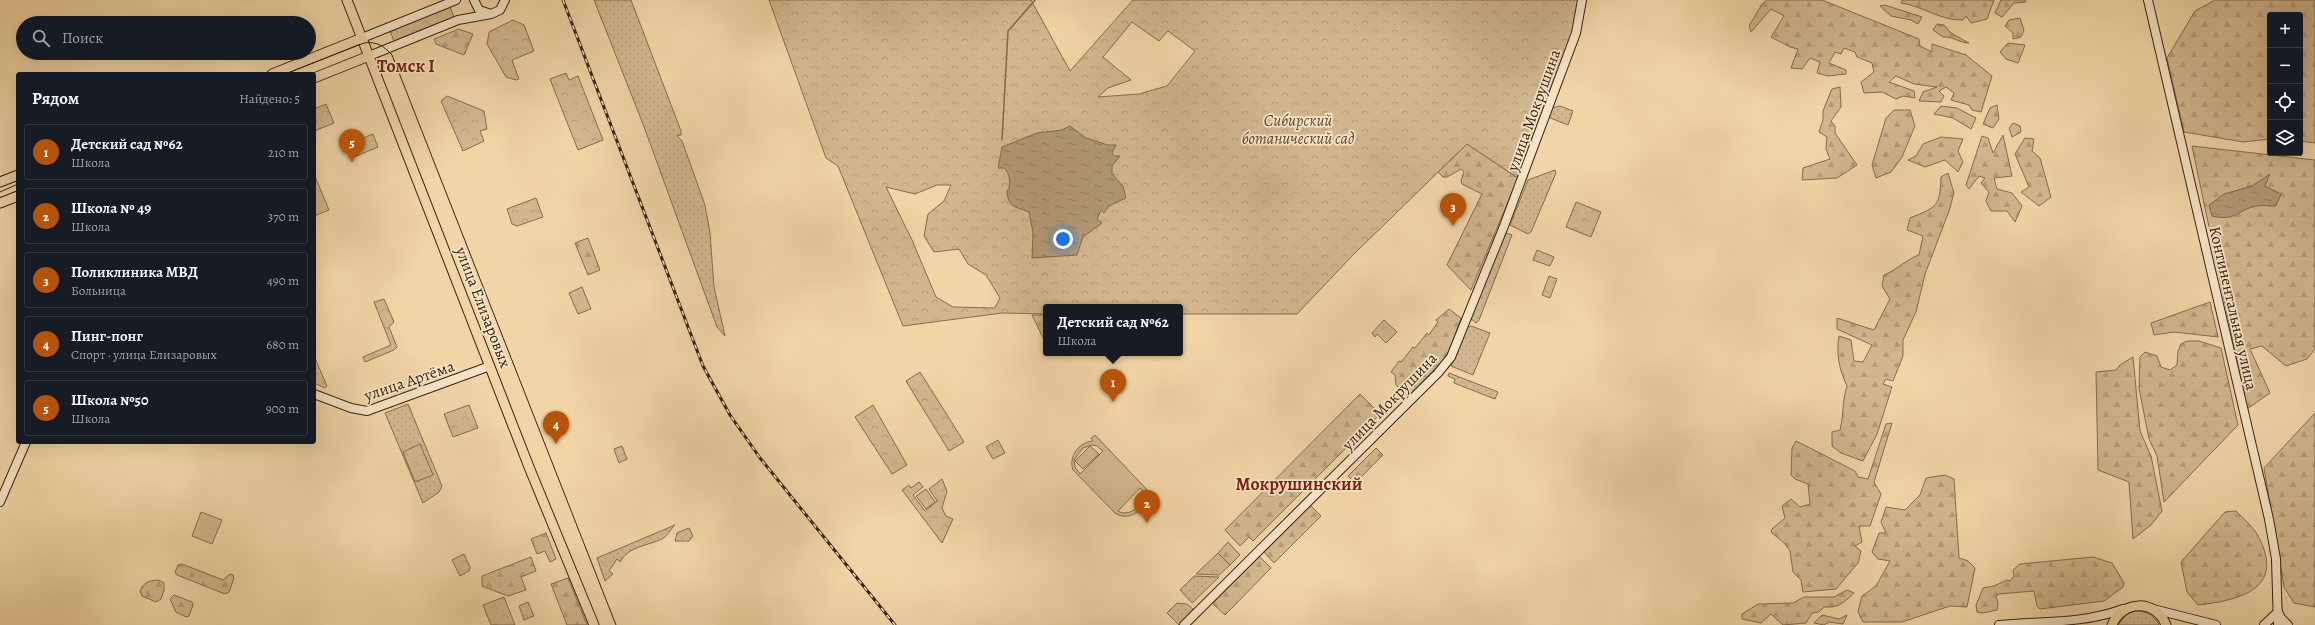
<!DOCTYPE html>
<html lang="ru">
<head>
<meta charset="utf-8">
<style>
	:root { --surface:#171b24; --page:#20242c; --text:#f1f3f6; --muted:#9ea1a6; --line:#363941; --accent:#b45309 }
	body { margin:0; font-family:Alegreya,serif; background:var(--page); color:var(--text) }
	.controls { position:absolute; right:12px; top:12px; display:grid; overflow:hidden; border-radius:4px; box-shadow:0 4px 16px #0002 }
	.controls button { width:36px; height:36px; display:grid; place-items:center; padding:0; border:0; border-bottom:1px solid var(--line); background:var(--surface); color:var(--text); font:20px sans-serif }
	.you { position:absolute; left:1063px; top:239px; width:14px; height:14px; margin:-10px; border:3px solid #fff; border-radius:50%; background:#1a73e8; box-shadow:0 0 0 6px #1a73e833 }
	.badge { display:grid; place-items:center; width:26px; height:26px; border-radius:50%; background:var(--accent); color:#fff; font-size:13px; font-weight:700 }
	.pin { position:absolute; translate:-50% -33px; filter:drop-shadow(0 1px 2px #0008) }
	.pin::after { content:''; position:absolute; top:21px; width:14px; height:12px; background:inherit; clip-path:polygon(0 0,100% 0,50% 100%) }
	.popup { position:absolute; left:1043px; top:304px; width:140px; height:52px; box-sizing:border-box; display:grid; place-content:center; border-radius:4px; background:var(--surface); filter:drop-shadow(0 1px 3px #0005); font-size:13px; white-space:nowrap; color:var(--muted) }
	.popup b { font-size:15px; color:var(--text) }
	.popup::after { content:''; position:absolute; left:50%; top:100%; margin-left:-8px; border:8px solid transparent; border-top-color:var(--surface) }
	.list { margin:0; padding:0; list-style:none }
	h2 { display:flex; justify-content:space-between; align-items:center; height:52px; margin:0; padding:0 16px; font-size:17px }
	h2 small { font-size:13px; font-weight:400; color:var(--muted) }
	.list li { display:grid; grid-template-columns:26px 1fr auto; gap:12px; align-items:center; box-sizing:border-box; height:56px; margin:0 8px 8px; padding:0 8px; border:1px solid var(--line); border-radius:4px }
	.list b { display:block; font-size:15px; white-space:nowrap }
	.list p { margin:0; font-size:13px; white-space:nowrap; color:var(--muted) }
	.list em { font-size:13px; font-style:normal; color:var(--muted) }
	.icon { flex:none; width:22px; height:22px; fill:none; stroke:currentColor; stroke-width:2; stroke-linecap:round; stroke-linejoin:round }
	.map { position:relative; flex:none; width:2315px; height:625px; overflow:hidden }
	.search { position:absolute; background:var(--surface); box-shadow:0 4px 16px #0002; left:16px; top:16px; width:300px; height:44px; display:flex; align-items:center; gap:10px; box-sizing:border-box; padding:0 14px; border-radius:22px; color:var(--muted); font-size:15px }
	.panel { position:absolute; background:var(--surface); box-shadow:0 4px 16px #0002; left:16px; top:72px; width:300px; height:372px; border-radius:4px }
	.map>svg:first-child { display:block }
	.grass { fill:url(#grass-dots); stroke:#846c50 }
	.forest { fill:url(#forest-firs); stroke:#846c50 }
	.park { fill:url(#park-crowns); stroke:#846c50; fill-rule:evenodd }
	.pitch { fill:#d2b78e; stroke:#846c50; fill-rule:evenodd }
	.water { fill:url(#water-ripples); stroke:#80694e }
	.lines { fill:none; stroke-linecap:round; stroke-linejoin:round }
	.stream { stroke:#80694e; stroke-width:1.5 }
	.secondary-casing { stroke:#362213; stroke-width:10 }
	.primary-casing { stroke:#362213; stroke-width:11 }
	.secondary { stroke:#f7e4c6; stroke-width:8 }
	.primary { stroke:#f2d5a7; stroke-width:9 }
	.tram { stroke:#362213; stroke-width:1 }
	.rail-casing { stroke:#362213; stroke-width:3 }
	.rail { stroke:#f7e4c6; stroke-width:1.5; stroke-dasharray:4.5; stroke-linecap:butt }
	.labels { text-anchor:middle; stroke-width:3.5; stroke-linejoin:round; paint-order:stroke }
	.street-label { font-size:16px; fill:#362213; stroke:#f7e4c6 }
	.park-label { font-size:16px; font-style:italic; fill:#5d4732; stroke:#f7e4c6 }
	.quarter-label { font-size:18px; font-weight:bold; fill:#7a1f14; stroke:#f7e4c6 }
</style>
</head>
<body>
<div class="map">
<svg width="2315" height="625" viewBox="0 0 2315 625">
	<defs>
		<pattern id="grass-dots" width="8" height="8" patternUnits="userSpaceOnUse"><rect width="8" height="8" fill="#d2b78e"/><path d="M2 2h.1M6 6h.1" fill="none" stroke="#b59d7a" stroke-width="1.8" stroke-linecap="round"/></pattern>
		<pattern id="forest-firs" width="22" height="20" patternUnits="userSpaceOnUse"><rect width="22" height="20" fill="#d2b78e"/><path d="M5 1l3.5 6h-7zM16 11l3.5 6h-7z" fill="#b59d7a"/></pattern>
		<pattern id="park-crowns" width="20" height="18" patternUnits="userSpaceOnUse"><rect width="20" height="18" fill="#d2b78e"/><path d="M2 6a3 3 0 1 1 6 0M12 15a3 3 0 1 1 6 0" fill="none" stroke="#b59d7a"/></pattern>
		<pattern id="water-ripples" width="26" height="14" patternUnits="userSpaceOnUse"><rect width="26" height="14" fill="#b29875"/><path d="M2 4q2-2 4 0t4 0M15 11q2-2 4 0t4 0" fill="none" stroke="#927c5f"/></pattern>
	</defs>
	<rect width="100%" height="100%" fill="#f2d5a7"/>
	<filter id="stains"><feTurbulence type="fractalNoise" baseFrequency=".005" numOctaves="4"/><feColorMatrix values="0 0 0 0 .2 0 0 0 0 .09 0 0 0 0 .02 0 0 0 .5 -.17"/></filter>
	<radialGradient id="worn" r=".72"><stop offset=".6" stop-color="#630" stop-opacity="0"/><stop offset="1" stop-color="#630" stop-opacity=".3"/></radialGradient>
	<!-- grass -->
	<g class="grass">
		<path d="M 594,0 L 631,0 L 681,131 L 681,135 L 677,136 L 682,141 L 705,205 L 710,233 L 714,287 L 725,336 L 717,327 L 643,124 Z"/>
		<path d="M 1560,106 L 1573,111 L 1568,125 L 1548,117 L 1551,108 Z"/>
		<path d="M 1555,170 L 1556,173 L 1531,232 L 1528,234 L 1510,225 L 1528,180 Z"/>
		<path d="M 1506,233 L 1512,235 L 1479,320 L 1476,323 L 1470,318 Z"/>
		<path d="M 1471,326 L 1490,333 L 1473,375 L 1451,366 L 1467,327 Z"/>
		<path d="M 1449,373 L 1498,392 L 1495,399 L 1454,383 L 1455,379 L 1448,376 Z"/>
		<path d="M 408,404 L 442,486 L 439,492 L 423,503 L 385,413 Z"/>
		<path d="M 675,525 C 670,529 668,536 662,539 C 647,546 629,546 620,562 L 617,559 L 609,571 L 613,574 L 605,581 L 597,558 Z"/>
		<path d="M 689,528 L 693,536 L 689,541 L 675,541 L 677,533 Z"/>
		<path d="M 1194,576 L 1219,577 L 1192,603 L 1180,590 Z"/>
		<path d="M 1177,603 L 1187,604 L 1194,610 L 1179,625 L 1167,613 Z"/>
		<path d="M 2134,611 C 2145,610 2154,615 2159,625 L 2118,625 L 2126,615 Z"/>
	</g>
	<!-- forest -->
	<g class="forest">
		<path d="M 1767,0 L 1822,0 L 1919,39 L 1920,46 L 1932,52 L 1932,44 L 1966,55 L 1992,76 L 1981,112 L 1972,110 L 1969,105 L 1951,100 L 1954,93 L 1946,87 L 1939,91 L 1944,96 L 1941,102 L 1919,101 L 1923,92 L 1937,87 L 1914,84 L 1896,76 L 1889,82 L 1914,91 L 1915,98 L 1903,96 L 1896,99 L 1882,92 L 1864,93 L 1861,82 L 1874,72 L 1872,63 L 1857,57 L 1855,52 L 1844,48 L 1841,54 L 1835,52 L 1829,63 L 1846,70 L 1846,74 L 1828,76 L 1817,73 L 1820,62 L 1810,58 L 1802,69 L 1791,68 L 1798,49 L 1790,47 L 1771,37 L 1784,16 L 1771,9 L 1751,32 L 1749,26 L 1762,4 Z"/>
		<path d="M 1902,0 L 1994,0 L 1987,19 L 1971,23 L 1966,16 L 1963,20 C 1941,21 1923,6 1901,3 Z"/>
		<path d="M 2001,0 L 2025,0 L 2026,2 L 2014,3 L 2002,17 L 1995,13 Z"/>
		<path d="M 2215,0 L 2315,0 L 2315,143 L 2300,141 L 2300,15 L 2270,15 L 2270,139 L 2243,142 L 2184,132 L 2167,58 L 2195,11 Z"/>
		<path d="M 1885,5 L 1922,17 L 1918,24 L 1911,20 L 1891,16 L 1880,6 Z"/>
		<path d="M 2020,18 L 2024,30 L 2021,37 L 2013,39 L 2013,33 L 2005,26 L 2009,20 Z"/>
		<path d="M 1937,24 L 1944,25 L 1951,33 L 1969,43 C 1959,43 1953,36 1943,37 L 1933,30 Z"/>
		<path d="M 459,29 L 473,34 L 464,55 L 436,44 L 434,39 Z"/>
		<path d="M 2008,43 L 2025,45 L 2018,63 L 2006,59 L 2000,52 Z"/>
		<path d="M 1840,87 L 1841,107 L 1831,121 L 1835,126 L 1835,133 L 1857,165 L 1837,178 L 1802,180 L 1803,168 L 1830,159 L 1826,149 L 1827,137 L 1819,132 L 1823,120 L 1823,111 L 1832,89 Z"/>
		<path d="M 1997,105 L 1999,119 L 1993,128 L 1983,124 L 1990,108 Z"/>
		<path d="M 1941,106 L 1957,108 L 1976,118 L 1971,129 L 1953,118 L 1934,114 Z"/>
		<path d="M 1894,110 L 1910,110 L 1915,126 L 1902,157 L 1891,172 L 1876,178 L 1872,165 L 1886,118 Z"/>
		<path d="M 2013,123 L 2020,126 L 2021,132 L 2012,137 L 2009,128 Z"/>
		<path d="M 2003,135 L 2012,176 L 1994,178 L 1997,189 L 2012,193 L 2022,206 L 2015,222 L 2007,211 L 1991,211 L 1986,201 L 1989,192 L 1981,183 L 1985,178 L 1979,176 L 1969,189 L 1966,185 L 1982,136 L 1988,138 L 1993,153 Z"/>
		<path d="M 1941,137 L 1963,139 L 1958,151 L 1963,162 L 1958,172 L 1945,160 L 1925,167 L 1908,160 L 1916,156 L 1923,144 Z"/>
		<path d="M 2025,138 L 2034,139 L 2032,151 L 2040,158 L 2051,197 L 2039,206 L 2021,192 L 2029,187 L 2015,154 Z"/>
		<path d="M 1467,144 L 1518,178 L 1471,290 L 1447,265 L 1482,194 L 1462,184 L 1461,181 L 1464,172 L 1461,169 L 1447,177 L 1443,177 L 1438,172 Z"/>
		<path d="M 2192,146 L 2315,160 L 2315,349 L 2307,359 L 2286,366 L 2262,346 L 2250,349 L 2270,393 L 2247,409 Z"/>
		<path d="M 1948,173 L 1954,193 L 1949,211 L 1925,274 L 1916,312 L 1903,340 L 1903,356 L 1893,381 L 1886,379 L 1883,384 L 1892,387 L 1877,434 L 1863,461 L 1841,453 L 1832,446 L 1832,432 L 1840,430 C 1844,414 1842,401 1847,386 C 1839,369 1836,354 1839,336 L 1851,340 L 1854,361 L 1863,362 L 1872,345 L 1837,329 L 1837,318 L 1874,330 L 1890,299 L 1882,286 L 1884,275 C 1897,270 1905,260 1919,255 L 1923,236 L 1907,230 L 1910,218 C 1937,207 1940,207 1941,177 Z"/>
		<path d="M 588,238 L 600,270 L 588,275 L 575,243 Z"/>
		<path d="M 2210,302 L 2218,337 L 2174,332 L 2154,335 L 2151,323 Z"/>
		<path d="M 1449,309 L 1461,318 L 1448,355 L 1408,397 L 1396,385 L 1395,375 L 1391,372 L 1399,361 L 1401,362 L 1413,347 L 1415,348 L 1427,333 L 1429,335 L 1438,322 L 1436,320 Z"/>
		<path d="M 1032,315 L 1046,315 L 1046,344 Z"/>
		<path d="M 2187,341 L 2199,341 L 2221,348 L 2238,425 L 2164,502 L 2157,456 L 2149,439 L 2139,388 L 2140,357 L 2145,352 L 2157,356 L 2161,367 L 2170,370 L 2177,365 L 2178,351 L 2181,344 Z"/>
		<path d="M 2133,357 L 2140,431 L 2151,456 L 2162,511 L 2151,525 L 2133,539 L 2129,482 L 2098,470 L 2096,372 L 2116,370 L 2120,365 Z"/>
		<path d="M 1360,394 L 1380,414 L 1253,541 L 1249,537 L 1240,546 L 1225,530 Z"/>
		<path d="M 2315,413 L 2315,607 L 2294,603 L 2284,587 L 2264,468 Z"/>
		<path d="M 1892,423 L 1874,482 L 1881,494 L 1870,526 L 1859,526 L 1862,542 L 1855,546 L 1861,551 L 1858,563 L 1836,589 L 1803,592 L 1801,580 L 1793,572 L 1790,551 L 1785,544 L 1771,532 L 1772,529 L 1785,518 L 1782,506 L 1791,499 L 1800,507 L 1810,504 L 1808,484 L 1795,479 L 1791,475 L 1792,448 L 1796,441 L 1855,471 L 1858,477 L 1868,479 L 1886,424 Z"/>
		<path d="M 1376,448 L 1383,455 L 1355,483 L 1348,476 Z"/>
		<path d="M 1945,475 L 1954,479 L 1959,558 L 1968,561 L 1975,568 L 1967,607 L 1950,606 L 1902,622 L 1863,622 L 1858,612 L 1862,596 L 1876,586 L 1890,561 L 1878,559 L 1872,552 L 1879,533 L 1886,533 L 1881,522 L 1886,507 L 1905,510 L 1920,495 L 1926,478 Z"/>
		<path d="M 1310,505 L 1321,516 L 1274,563 L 1264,552 Z"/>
		<path d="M 2236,511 C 2243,518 2252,526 2257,534 C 2287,588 2242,600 2198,605 L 2187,592 L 2181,562 L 2225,512 Z"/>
		<path d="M 546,533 L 556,559 L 550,562 L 545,551 L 537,554 L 531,539 Z"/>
		<path d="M 1228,542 L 1240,555 L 1230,565 L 1218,553 Z"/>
		<path d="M 1259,556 L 1271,568 L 1225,615 L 1212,603 Z"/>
		<path d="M 531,557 L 536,571 L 521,577 L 526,590 L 508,596 L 482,586 L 482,576 Z"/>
		<path d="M 2093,557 L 2112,563 L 2124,583 L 2123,587 L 2104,601 L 2040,609 L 2037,606 L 2034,591 L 1999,594 L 1996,596 L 1998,604 L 1997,610 L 1983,613 L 1977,612 L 1976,605 L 1983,588 L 1994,586 L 2007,580 L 2010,581 L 2014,576 L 2013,570 L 2020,564 Z"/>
		<path d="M 182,564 L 223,580 L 230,574 L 233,575 L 234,578 L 229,592 L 225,594 L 177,575 L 175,572 L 178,565 Z"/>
		<path d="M 568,578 L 587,625 L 567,625 L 551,584 Z"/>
		<path d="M 158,580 L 164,583 L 164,590 L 161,599 L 156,602 L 142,596 L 140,591 C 144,582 148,581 158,580 Z"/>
		<path d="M 1847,590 L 1854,593 C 1843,603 1839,608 1824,607 L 1819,612 L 1812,613 L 1806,623 L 1783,625 L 1771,614 L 1761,623 L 1742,619 L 1742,614 L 1758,604 L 1793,603 L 1804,597 L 1834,597 Z"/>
		<path d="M 174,595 L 192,602 L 193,605 L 189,616 L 186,617 L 176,612 L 170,599 Z"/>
		<path d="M 1822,615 L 1839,619 L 1847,615 L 1843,624 L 1829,622 L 1824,625 L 1814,623 Z"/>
	</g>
	<!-- park -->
	<g class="park">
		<path d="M 769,0 L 1031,0 L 1070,71 L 1133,0 L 1579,0 L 1574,32 L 1518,178 L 1467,144 L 1353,255 L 1297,314 L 1180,314 L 1180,307 L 1046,307 L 1046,314 L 1002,313 L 903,326 L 838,166 L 826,158 ZM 1132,22 L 1159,41 L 1168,31 L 1195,51 L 1167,86 L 1139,94 L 1098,97 L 1108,88 L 1131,80 L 1103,57 ZM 937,185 L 951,185 L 944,201 L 928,214 L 924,236 L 934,252 L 959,249 L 968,264 L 986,275 L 1000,298 L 995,308 L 953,307 L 936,297 L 912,240 L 886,187 L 915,194 Z"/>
		<path d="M 450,7 L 454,17 L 394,41 L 390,31 Z"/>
		<path d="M 513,20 L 524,25 L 534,51 L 512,60 L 519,79 L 516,80 L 506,77 L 487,44 L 489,32 Z"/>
		<path d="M 566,73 L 569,80 L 578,76 L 603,140 L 578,150 L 550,79 Z"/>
		<path d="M 447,96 L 484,111 L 487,129 L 480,131 L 484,141 L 463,151 L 441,101 Z"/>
		<path d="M 326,104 L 334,123 L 314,131 L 314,109 Z"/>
		<path d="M 536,198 L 543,217 L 517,226 L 512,224 L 507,209 Z"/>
		<path d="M 1576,202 L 1601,212 L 1591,237 L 1566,227 Z"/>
		<path d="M 1549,276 L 1557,279 L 1550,298 L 1542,295 Z"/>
		<path d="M 384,299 L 394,322 L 389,327 L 397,347 L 394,350 L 365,362 L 363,357 L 391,345 L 374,302 Z"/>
		<path d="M 1384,320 L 1397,332 L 1386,343 L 1377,334 L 1375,337 L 1372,333 Z"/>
		<path d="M 314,356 L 327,386 L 325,388 L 314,383 Z"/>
		<path d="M 920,372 L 964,442 L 949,451 L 906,381 Z"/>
		<path d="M 469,405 L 478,428 L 453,437 L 444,414 Z"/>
		<path d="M 873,405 L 907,465 L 892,474 L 855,417 Z"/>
		<path d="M 998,440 L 1005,453 L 993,459 L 986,447 Z"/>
		<path d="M 420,444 L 433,475 L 415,482 L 403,452 Z"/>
		<path d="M 622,446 L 627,459 L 619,463 L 614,449 Z"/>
		<path d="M 942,479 L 947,491 L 942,508 L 946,516 L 953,519 L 942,543 L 902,490 L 909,485 L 911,488 L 919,482 L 923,487 L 913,495 L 925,511 L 937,501 L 929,489 Z"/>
		<path d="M 1218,553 L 1230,565 L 1219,575 L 1196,574 Z"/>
		<path d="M 464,554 L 470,567 L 469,571 L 460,576 L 452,560 Z"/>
		<path d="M 504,597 L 515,625 L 491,625 L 483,605 Z"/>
		<path d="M 528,602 L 534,616 L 524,620 L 519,606 Z"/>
	</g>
	<!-- pitch -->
	<g class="pitch">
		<path d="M 373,134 L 378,147 L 354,157 L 349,144 Z"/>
		<path d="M 314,174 L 329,210 L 314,216 Z"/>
		<path d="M 1537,250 L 1554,257 L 1550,266 L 1533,260 Z"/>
		<path d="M 582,287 L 591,309 L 578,314 L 569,293 Z"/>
		<path d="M 1095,435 L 1153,496 L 1151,498 L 1148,496 C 1145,511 1128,522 1115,513 L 1073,470 C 1068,457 1079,442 1093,441 L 1091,438 ZM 1092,445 L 1097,446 L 1103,451 L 1080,474 L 1075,467 L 1074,460 L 1083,448 ZM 1140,488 C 1151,500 1131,519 1118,511 Z"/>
		<path d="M 1090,446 L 1099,454 L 1083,469 L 1075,461 Z"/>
		<path d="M 926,489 L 935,502 L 926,509 L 916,496 Z"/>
		<path d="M 201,512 L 222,520 L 212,544 L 192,536 Z"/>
	</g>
	<!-- water -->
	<g class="water">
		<path d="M 1070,126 L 1086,138 L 1108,145 L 1116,145 L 1112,153 L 1114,156 L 1120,156 L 1112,166 L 1112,174 L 1123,186 L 1126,198 L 1109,206 L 1104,213 L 1101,210 L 1097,219 L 1102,223 L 1083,237 L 1077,255 L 1032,258 L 1033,232 L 1029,212 C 1014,206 1008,208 1007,190 L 1009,189 C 1010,181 1010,173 1004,168 L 998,168 L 1002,147 L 1037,133 L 1062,130 Z"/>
		<path d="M 2270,174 L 2265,186 L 2281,194 L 2276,206 C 2270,206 2263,205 2257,206 C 2238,209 2237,222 2212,216 L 2209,205 L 2224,194 L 2252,186 Z"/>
	</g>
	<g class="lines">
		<!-- stream -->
		<path class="stream" d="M 1002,140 L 1008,31 L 1035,0"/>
		<defs>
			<g id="secondary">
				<path d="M 474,0 L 479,10 L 491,14 L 500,10 L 505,0"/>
				<path d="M 2148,0 L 2269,519 L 2276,559 L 2278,625"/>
				<path d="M 362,38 L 456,0"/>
				<path d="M 369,56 L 458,20 L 491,14"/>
				<path d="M 314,394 L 351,408 L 367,411 L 490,366"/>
				<path d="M 0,502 L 26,442"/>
				<path d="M 2153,609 L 2216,625"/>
				<path d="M 2278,612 L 2281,618 L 2288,625"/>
				<path d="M 1184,625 L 1438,373 L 1451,357 L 1504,226 L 1576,33 L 1582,0"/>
				<path d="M 1999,625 C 2041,621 2083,624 2123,609"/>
				<path d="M 2264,625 L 2278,612"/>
			</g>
			<g id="primary">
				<path d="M 347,0 L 529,467 L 594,625"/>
				<path d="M 272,74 L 362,38"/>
				<path d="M 314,78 L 369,56"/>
				<path d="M 0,182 L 18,175"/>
				<path d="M 0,203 L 18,196"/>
				<path d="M 2112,625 C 2122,600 2156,599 2166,625"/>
			</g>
		</defs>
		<!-- secondary casing -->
		<use href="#secondary" class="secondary-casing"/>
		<!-- primary casing -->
		<use href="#primary" class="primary-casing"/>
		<!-- secondary -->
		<use href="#secondary" class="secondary"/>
		<!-- primary -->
		<use href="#primary" class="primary"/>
		<!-- tram -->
		<g class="tram">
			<path d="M 285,74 L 364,43 C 376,41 384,46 392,55 L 616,625"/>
			<path d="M 0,192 L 18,184"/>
		</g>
		<defs>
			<path id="rail" d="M 563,0 L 703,366 L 730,415 L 760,458 L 895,625"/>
		</defs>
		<!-- rail casing -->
		<use href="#rail" class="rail-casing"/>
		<!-- rail -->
		<use href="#rail" class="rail"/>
	</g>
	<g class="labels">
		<!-- street labels -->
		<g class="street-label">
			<text transform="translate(1533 110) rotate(-70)" y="6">улица Мокрушина</text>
			<text transform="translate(484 307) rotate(69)" y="6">улица Елизаровых</text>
			<text transform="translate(2234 308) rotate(77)" y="6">Континентальная улица</text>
			<text transform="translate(409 380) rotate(-19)" y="6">улица Артёма</text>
			<text transform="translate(1389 401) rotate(-46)" y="6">улица Мокрушина</text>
		</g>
		<!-- park labels -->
		<g class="park-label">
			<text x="1298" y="126">Сибирский<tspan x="1298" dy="18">ботанический сад</tspan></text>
		</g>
		<!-- quarter labels -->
		<g class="quarter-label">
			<text x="406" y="72">Томск I</text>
			<text x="1299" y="490">Мокрушинский</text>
		</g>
	</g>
	<rect width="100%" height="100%" filter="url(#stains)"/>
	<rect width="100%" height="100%" fill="url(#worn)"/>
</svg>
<div class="controls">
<button>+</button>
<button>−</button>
<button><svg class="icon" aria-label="locate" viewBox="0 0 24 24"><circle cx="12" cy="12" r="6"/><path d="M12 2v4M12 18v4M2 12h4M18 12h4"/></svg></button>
<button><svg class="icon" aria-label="layers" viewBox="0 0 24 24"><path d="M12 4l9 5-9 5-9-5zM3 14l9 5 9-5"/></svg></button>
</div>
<div class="you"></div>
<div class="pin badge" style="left:1113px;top:402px">1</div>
<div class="popup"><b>Детский сад №62</b>Школа</div>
<div class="pin badge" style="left:1147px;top:523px">2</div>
<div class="pin badge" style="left:1453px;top:226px">3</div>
<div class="pin badge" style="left:556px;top:444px">4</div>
<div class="pin badge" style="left:352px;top:162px">5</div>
<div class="search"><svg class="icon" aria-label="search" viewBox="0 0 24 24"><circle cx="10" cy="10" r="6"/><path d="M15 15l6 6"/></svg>Поиск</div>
<section class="panel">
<h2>Рядом<small>Найдено: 5</small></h2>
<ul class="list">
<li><span class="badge">1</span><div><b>Детский сад №62</b><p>Школа</p></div><em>210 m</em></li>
<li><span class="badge">2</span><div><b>Школа № 49</b><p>Школа</p></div><em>370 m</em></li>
<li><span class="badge">3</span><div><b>Поликлиника МВД</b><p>Больница</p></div><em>490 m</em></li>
<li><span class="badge">4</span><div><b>Пинг-понг</b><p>Спорт · улица Елизаровых</p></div><em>680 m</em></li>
<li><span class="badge">5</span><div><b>Школа №50</b><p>Школа</p></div><em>900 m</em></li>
</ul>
</section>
</div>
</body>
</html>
